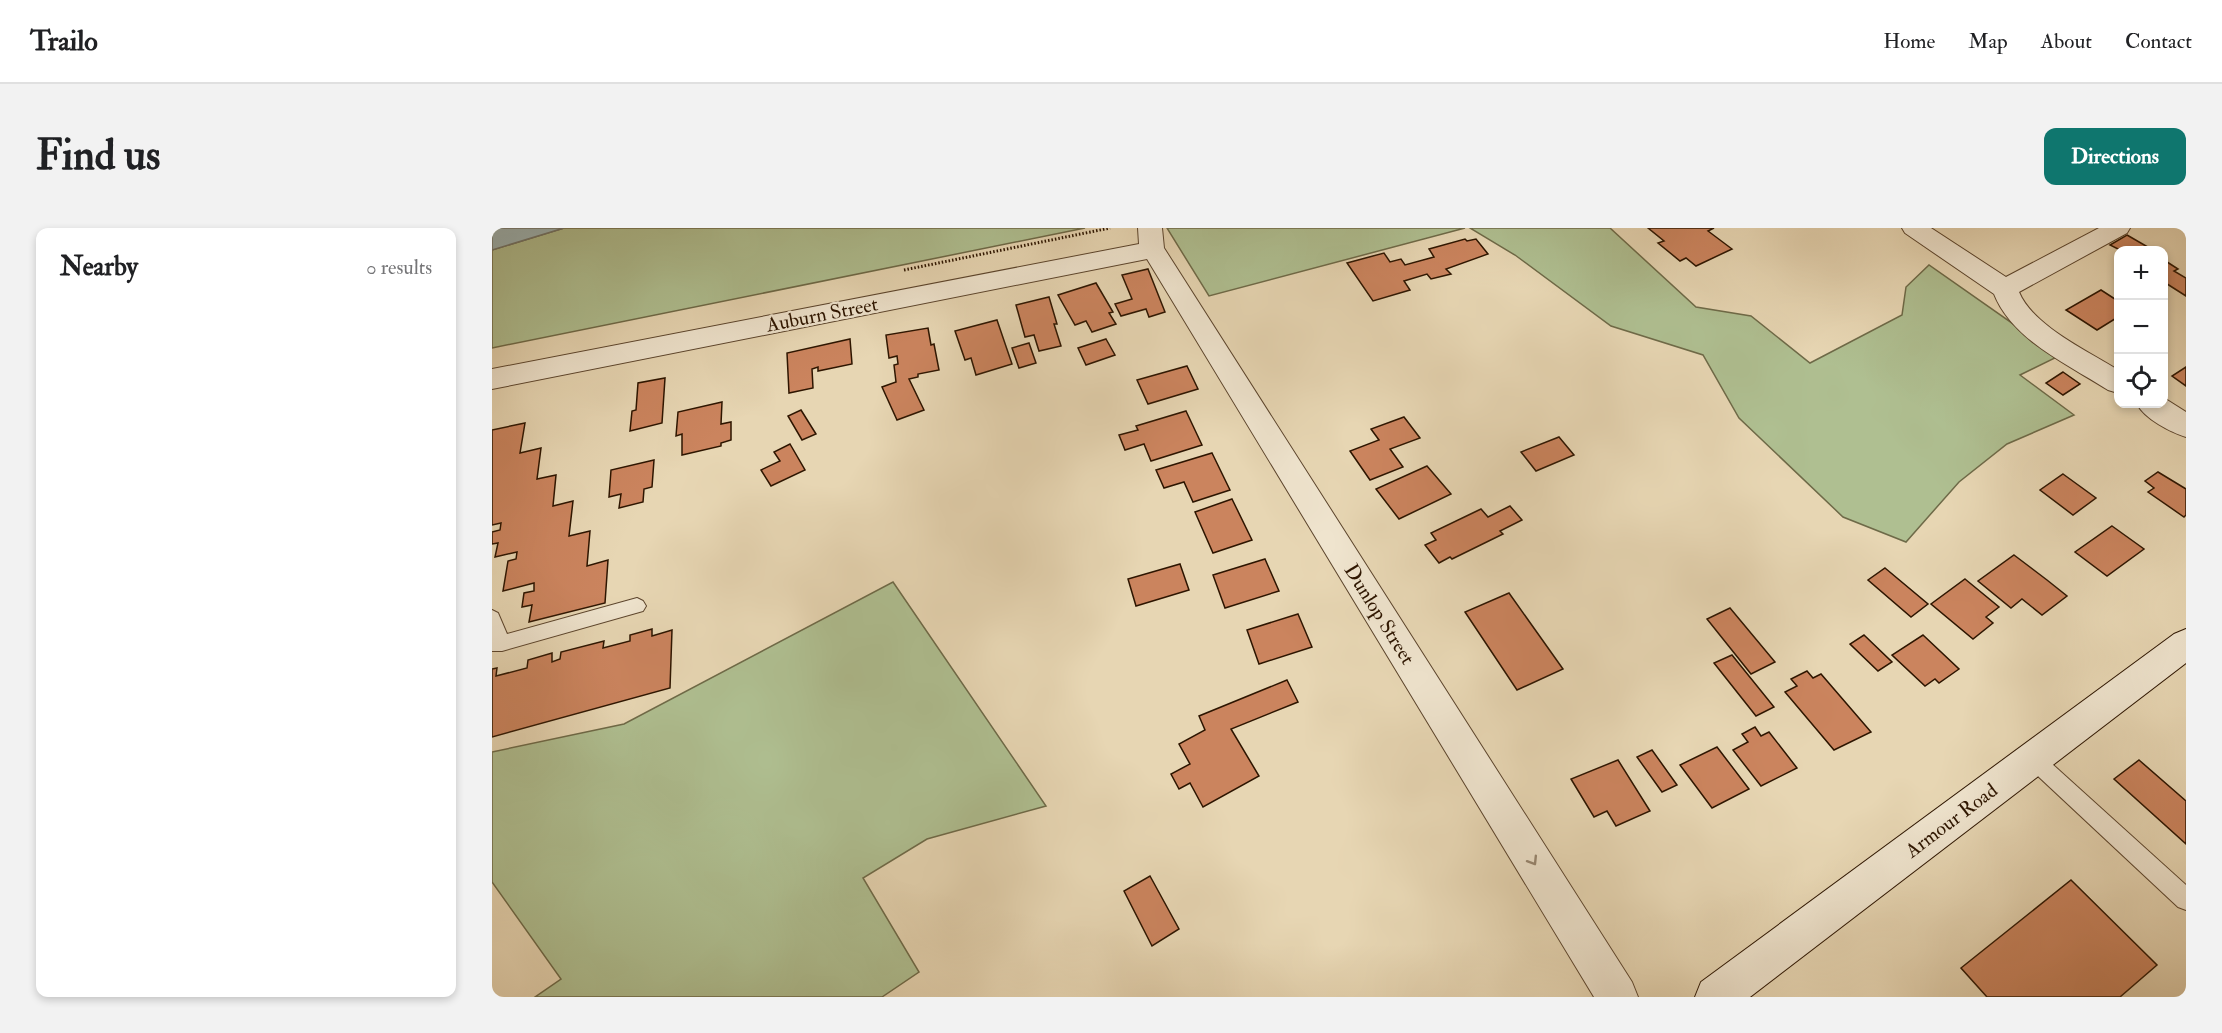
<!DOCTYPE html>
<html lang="en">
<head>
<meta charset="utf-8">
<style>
	:root { --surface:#fff; --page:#f2f2f2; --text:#202124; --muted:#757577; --line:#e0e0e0; --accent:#0f766e }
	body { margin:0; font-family:"IM FELL Double Pica",serif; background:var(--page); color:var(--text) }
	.controls { position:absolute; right:18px; top:18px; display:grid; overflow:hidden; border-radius:12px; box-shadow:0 3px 9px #0003 }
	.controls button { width:54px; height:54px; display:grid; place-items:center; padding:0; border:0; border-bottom:2px solid var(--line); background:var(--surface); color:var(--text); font:30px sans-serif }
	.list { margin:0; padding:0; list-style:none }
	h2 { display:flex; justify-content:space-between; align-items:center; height:78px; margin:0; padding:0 24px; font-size:26px }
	h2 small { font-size:20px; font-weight:400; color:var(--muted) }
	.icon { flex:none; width:33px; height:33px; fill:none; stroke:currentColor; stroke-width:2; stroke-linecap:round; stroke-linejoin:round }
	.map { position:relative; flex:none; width:1694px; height:769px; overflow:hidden; border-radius:12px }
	header { display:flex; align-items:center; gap:36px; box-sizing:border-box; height:84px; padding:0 30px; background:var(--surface); border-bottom:2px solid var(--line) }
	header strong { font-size:28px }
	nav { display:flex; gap:33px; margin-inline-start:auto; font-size:21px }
	.intro { display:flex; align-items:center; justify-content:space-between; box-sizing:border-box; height:144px; padding:0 36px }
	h1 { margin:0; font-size:42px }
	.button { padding:15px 27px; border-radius:12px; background:var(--accent); color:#fff; font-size:21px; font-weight:700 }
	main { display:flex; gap:36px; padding:0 36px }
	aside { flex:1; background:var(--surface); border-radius:12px; box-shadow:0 3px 9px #0003 }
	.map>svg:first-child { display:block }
	.green { fill:#afbf91; stroke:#6e6a48; stroke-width:1.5 }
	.water { fill:#9cb6b8; stroke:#70766e; stroke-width:1.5 }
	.building { fill:#cb845e; stroke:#2d1500; stroke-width:1.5 }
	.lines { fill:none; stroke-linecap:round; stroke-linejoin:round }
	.lane-casing { stroke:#5c452d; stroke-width:2 }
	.street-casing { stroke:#5c452d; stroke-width:2 }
	.secondary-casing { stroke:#2d1500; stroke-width:2 }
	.path { stroke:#2d1500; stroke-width:3; stroke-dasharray:1.5 2; stroke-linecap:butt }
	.lane { fill:#efe4ce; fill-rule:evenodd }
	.street { fill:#efe4ce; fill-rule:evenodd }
	.secondary { fill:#efe4ce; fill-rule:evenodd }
	.oneway { stroke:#988771 }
	.labels { text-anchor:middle; stroke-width:4.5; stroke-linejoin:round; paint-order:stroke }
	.street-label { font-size:20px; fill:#2d1500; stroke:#efe4ce }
</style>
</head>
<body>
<header>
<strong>Trailo</strong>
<nav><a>Home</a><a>Map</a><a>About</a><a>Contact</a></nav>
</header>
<div class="intro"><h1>Find us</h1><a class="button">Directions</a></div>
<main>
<aside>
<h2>Nearby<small>0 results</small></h2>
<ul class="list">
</ul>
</aside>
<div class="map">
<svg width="1694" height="769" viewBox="0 0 1694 769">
	<rect width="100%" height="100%" fill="#e7d6b3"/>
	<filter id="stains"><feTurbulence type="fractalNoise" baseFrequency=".00333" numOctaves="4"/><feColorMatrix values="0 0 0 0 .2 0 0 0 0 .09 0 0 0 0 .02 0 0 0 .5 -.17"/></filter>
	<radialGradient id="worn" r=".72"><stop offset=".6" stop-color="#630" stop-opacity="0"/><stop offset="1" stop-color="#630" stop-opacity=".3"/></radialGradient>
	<!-- green -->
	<g class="green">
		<path d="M 72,0 L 593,0 L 0,120 L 0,22 Z"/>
		<path d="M 675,0 L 973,0 L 717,68 Z"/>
		<path d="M 978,0 L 1118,0 L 1204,79 L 1259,88 L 1318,135 L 1410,87 L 1414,59 L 1437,37 L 1567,128 L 1528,147 L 1582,187 L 1515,216 L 1467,254 L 1414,314 L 1351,289 L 1247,190 L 1211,127 L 1119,98 L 1023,27 Z"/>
		<path d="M 401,354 L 554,578 L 435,611 L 371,650 L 427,744 L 390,769 L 43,769 L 69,751 L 0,654 L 0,524 L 132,496 Z"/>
	</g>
	<!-- water -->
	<path class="water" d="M 0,0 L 72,0 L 0,22 Z"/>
	<!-- building -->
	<g class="building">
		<path d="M 1156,0 L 1222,0 L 1216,3 L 1240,21 L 1204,38 L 1194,30 L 1188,33 L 1166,15 L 1172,13 Z"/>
		<path d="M 1635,7 L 1661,22 L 1628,22 L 1618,17 Z"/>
		<path d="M 973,11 L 975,13 L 984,11 L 996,26 L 954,41 L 959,46 L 939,51 L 935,46 L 912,53 L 918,62 L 881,73 L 855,35 L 892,25 L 898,34 L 909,31 L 913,37 L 942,29 L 937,21 Z"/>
		<path d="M 1672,32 L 1686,41 L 1682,43 L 1694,50 L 1694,68 L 1672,54 L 1675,51 L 1672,49 Z"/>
		<path d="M 656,41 L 673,84 L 657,89 L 654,81 L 629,88 L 623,76 L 640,71 L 630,47 Z"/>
		<path d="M 604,55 L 621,84 L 617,85 L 624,96 L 600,104 L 594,93 L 583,97 L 566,67 Z"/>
		<path d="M 1609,62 L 1626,73 L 1626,89 L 1605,102 L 1574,82 Z"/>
		<path d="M 557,69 L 565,96 L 562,96 L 569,118 L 547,123 L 542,107 L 533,109 L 524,77 Z"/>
		<path d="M 505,92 L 520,136 L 484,147 L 479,130 L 473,132 L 463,103 Z"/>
		<path d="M 436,100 L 439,117 L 442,116 L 447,142 L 426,146 L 426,149 L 417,151 L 432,182 L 405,192 L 390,159 L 404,154 L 402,137 L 406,136 L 405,128 L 397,130 L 394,107 Z"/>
		<path d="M 358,111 L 360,136 L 326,143 L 326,139 L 320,141 L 321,160 L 297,165 L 295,125 Z"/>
		<path d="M 614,111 L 623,127 L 594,137 L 586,120 Z"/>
		<path d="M 537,115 L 544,135 L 527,140 L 520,120 Z"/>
		<path d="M 695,138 L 706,161 L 656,176 L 645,152 Z"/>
		<path d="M 1694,139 L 1694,158 L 1680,148 Z"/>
		<path d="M 1571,144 L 1588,156 L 1571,167 L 1554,155 Z"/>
		<path d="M 173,150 L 170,195 L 138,203 L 140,183 L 144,182 L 146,155 Z"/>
		<path d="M 230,174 L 229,196 L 239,194 L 239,212 L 229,215 L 229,218 L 190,227 L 190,206 L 184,208 L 186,184 Z"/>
		<path d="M 309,182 L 324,206 L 310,212 L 296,188 Z"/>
		<path d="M 694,183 L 710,217 L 659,233 L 652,216 L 633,222 L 627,207 L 646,202 L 644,198 Z"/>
		<path d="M 912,189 L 928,210 L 898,221 L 911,239 L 878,252 L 858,223 L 887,212 L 879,201 Z"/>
		<path d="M 33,195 L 28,225 L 49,220 L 45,251 L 64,247 L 61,278 L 81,273 L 77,308 L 98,303 L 95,338 L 116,332 L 113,375 L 37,394 L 40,377 L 30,379 L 32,365 L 42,363 L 42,355 L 11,363 L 16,333 L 24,331 L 25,324 L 3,329 L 6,315 L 0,316 L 0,304 L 8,302 L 9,295 L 0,297 L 0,202 Z"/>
		<path d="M 1067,209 L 1082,227 L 1044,243 L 1029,224 Z"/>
		<path d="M 298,216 L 313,242 L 279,258 L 269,242 L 288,233 L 282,224 Z"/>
		<path d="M 720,225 L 738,262 L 701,274 L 692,254 L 672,260 L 664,242 Z"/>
		<path d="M 162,232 L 160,259 L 152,261 L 151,274 L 127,280 L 129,266 L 117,269 L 119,242 Z"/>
		<path d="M 935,238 L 959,266 L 907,291 L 884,261 Z"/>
		<path d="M 1666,244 L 1694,261 L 1694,287 L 1692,289 L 1656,264 L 1662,260 L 1653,253 Z"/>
		<path d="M 1571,246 L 1604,270 L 1581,287 L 1548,262 Z"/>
		<path d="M 740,271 L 760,312 L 721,325 L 703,284 Z"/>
		<path d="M 1018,278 L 1030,292 L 1008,303 L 1011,306 L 960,331 L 958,329 L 947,335 L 933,317 L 944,312 L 939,305 L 989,281 L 996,289 Z"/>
		<path d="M 1620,298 L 1652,321 L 1615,348 L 1583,324 Z"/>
		<path d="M 1522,327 L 1555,352 L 1575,368 L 1550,387 L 1530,371 L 1519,380 L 1486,353 Z"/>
		<path d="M 773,331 L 787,363 L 733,380 L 721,347 Z"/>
		<path d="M 688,336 L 697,362 L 644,378 L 636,351 Z"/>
		<path d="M 1393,340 L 1436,376 L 1419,389 L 1376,352 Z"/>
		<path d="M 1473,351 L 1507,379 L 1494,389 L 1501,395 L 1481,411 L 1439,376 Z"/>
		<path d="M 1017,365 L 1071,441 L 1025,462 L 973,384 Z"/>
		<path d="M 1238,380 L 1283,434 L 1259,446 L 1215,391 Z"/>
		<path d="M 806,386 L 820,419 L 767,436 L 755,402 Z"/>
		<path d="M 160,401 L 160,408 L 180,402 L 178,460 L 0,509 L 0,441 L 5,440 L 4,448 L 35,440 L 36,432 L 60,425 L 60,434 L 68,431 L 69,424 L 112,413 L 111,420 L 138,413 L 138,407 Z"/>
		<path d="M 1372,407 L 1400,434 L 1386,443 L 1358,416 Z"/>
		<path d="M 1431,407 L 1467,441 L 1447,455 L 1443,451 L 1433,458 L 1400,427 Z"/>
		<path d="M 1240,427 L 1282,479 L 1264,488 L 1222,435 Z"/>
		<path d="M 1315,443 L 1321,450 L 1329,446 L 1379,504 L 1342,522 L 1293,464 L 1305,458 L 1299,451 Z"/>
		<path d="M 795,452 L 806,474 L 739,501 L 767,548 L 711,579 L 698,555 L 687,561 L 679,546 L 698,536 L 687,516 L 713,502 L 707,488 Z"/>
		<path d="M 1263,499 L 1269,508 L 1277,504 L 1305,540 L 1269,558 L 1241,522 L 1256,514 L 1250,506 Z"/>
		<path d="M 1225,519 L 1257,561 L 1220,580 L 1188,537 Z"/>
		<path d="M 1160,522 L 1185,557 L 1170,564 L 1145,529 Z"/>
		<path d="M 1126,532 L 1158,583 L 1124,598 L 1115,583 L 1102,589 L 1079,551 Z"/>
		<path d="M 1647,532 L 1694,573 L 1694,616 L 1622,551 Z"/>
		<path d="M 658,648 L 687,701 L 660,718 L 632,663 Z"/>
		<path d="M 1579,652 L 1665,737 L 1628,769 L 1495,769 L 1469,740 Z"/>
	</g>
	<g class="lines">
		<defs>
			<g id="lane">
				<path d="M 145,370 L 151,373 L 154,378 L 151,383 L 10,423 L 0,423 L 0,382 L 6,385 L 15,406 Z"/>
				<path d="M 1541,522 L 1548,525 L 1694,657 L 1694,682 L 1686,679 L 1534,537 L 1531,531 L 1534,525 Z"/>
			</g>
			<g id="street">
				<path d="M 646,0 L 670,0 L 672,20 L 1140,754 L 1146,769 L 1102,769 L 655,31 L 0,161 L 0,141 L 647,16 Z"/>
				<path d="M 1410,0 L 1439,0 L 1514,49 L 1607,0 L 1638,0 L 1635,5 L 1527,64 C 1541,98 1596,123 1626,142 L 1626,165 L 1616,162 C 1577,137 1520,112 1502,66 L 1413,5 Z"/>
				<path d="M 1672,170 L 1694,184 L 1694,209 C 1678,204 1653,191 1645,176 L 1672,176 Z"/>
			</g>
			<path id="secondary" d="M 1694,401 L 1694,435 L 1258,769 L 1203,769 L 1209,754 L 1682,406 Z"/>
		</defs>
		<!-- lane casing -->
		<use href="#lane" class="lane-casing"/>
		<!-- street casing -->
		<use href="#street" class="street-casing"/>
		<!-- secondary casing -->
		<use href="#secondary" class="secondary-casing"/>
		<!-- path -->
		<path class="path" d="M 412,42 L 618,0"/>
		<!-- lane -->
		<use href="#lane" class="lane"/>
		<!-- street -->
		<use href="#street" class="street"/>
		<!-- secondary -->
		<use href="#secondary" class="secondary"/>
	</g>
	<!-- one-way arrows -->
	<defs><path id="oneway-chevron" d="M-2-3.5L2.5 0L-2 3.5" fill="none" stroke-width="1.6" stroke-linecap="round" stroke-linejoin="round" transform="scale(1.5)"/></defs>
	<use class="oneway" href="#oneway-chevron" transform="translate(1041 633) rotate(58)"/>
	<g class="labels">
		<!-- street labels -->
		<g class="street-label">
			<text transform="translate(330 86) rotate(-11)" y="7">Auburn Street</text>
			<text transform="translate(888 386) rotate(58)" y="7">Dunlop Street</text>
			<text transform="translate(1459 592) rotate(-37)" y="7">Armour Road</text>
		</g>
	</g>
	<rect width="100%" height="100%" filter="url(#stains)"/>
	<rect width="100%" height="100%" fill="url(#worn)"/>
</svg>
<div class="controls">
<button>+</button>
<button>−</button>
<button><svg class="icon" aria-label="locate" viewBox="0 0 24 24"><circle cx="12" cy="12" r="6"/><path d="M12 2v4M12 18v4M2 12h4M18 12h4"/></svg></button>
</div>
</div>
</main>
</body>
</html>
